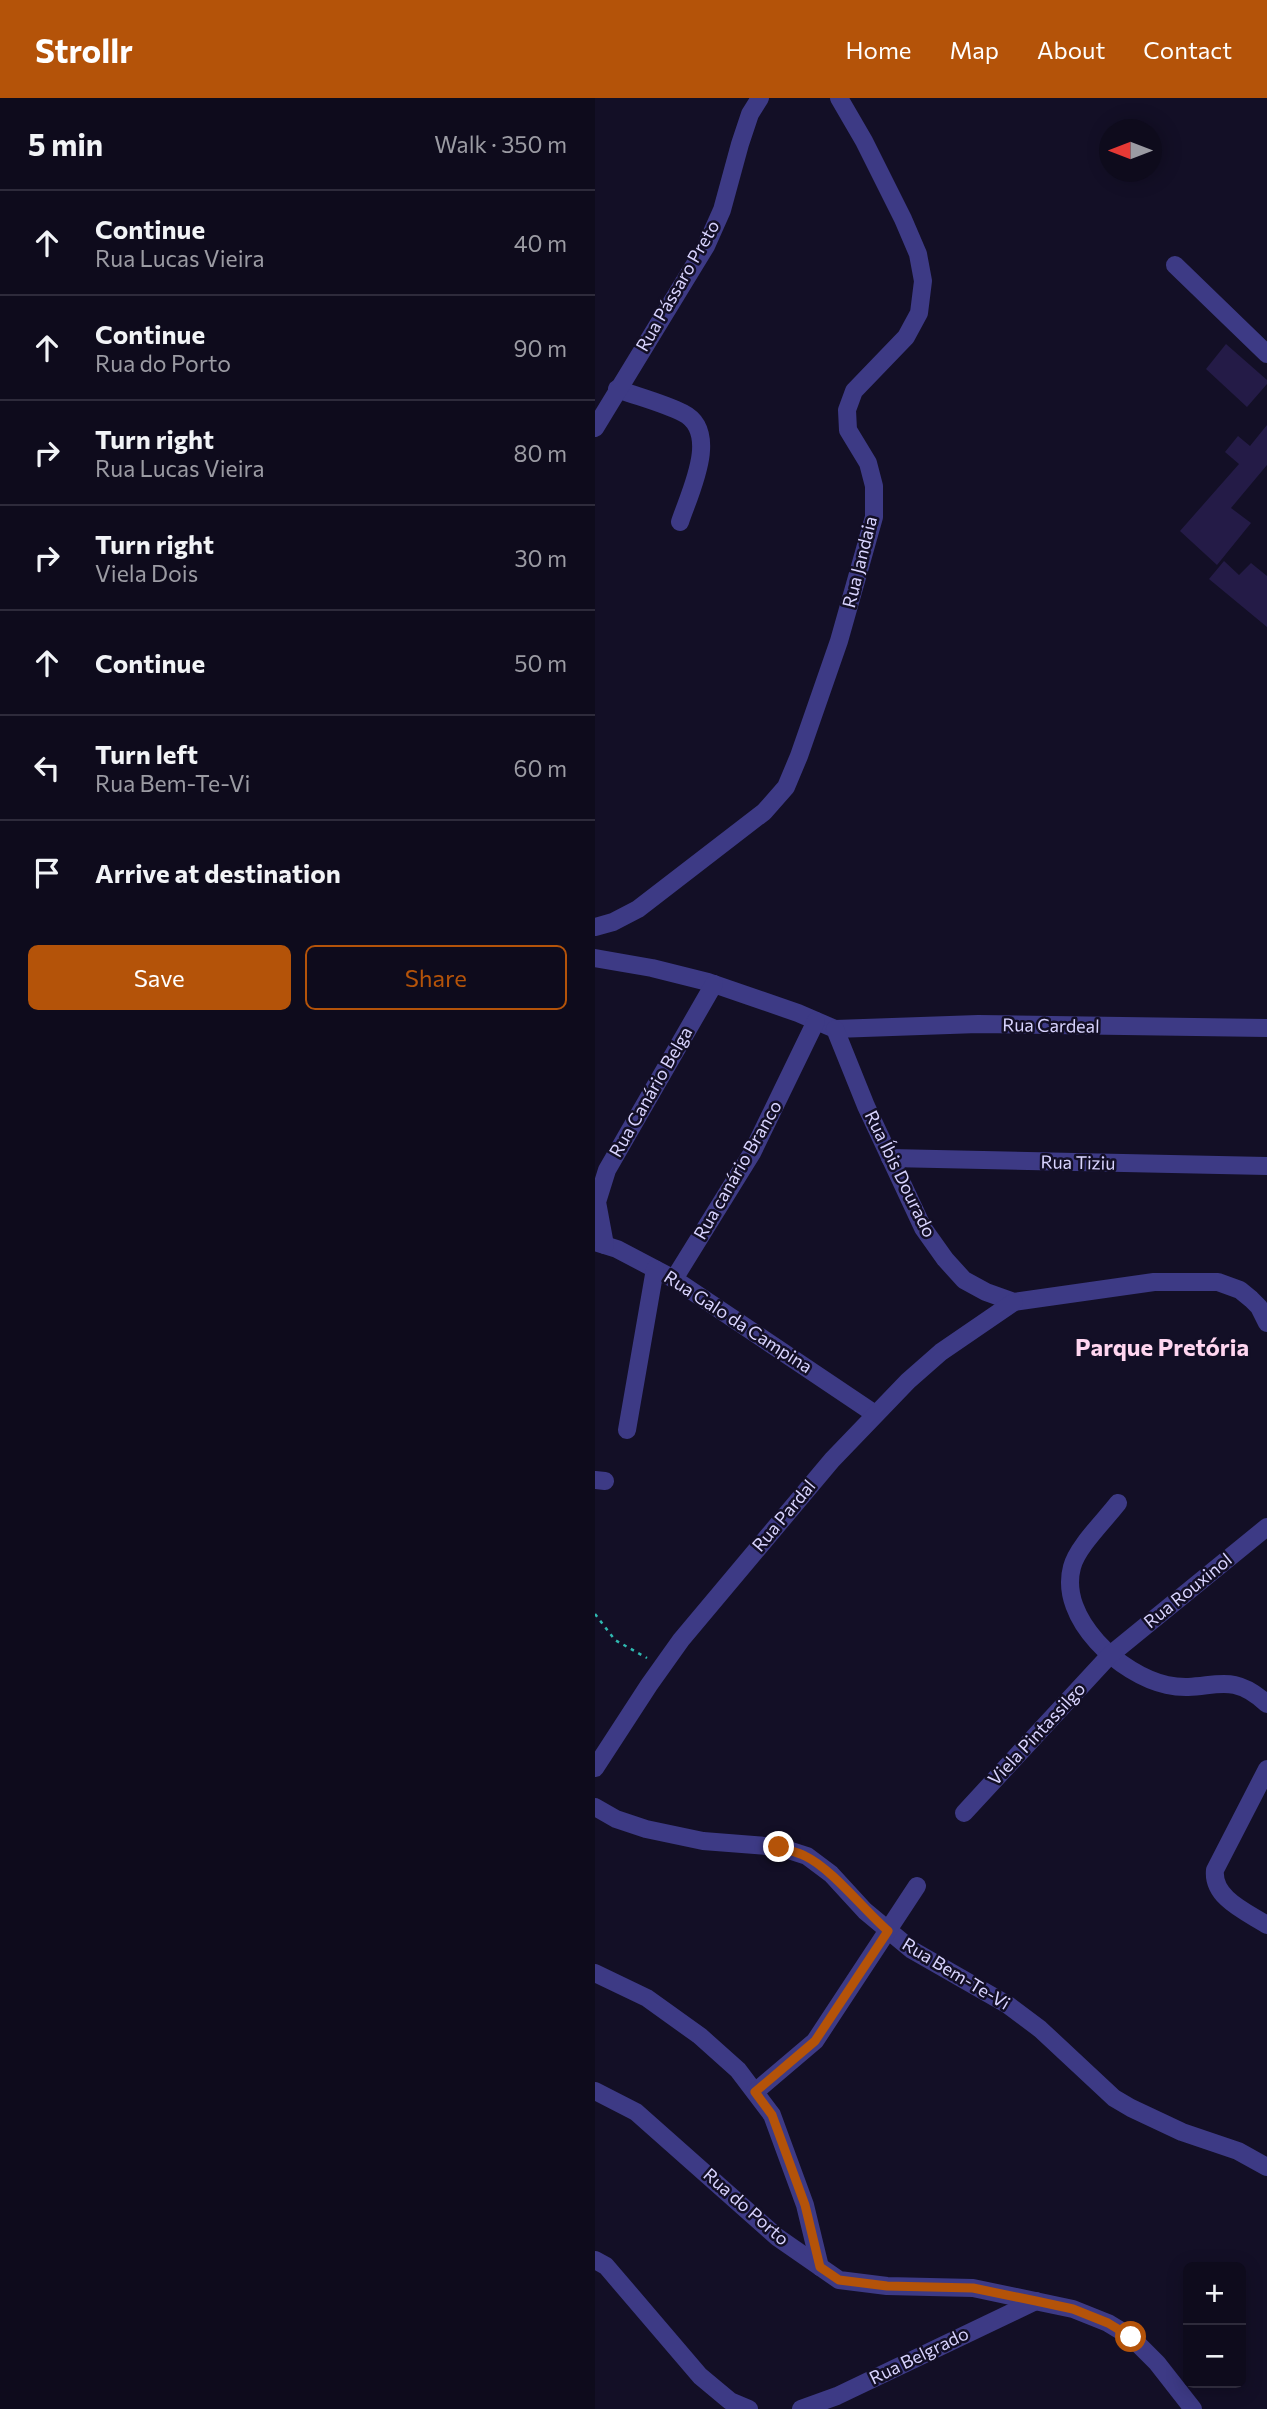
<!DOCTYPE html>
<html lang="en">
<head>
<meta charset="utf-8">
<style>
	:root { --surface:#0e0b1c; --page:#171425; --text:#f1f3f6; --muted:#9b9ba3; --line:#2e2b3b; --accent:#b45309 }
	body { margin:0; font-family:Commissioner,sans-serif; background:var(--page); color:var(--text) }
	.controls { position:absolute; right:21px; bottom:21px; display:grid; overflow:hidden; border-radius:10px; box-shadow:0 4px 18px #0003 }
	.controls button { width:63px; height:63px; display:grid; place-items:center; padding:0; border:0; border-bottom:2px solid var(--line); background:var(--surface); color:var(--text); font:35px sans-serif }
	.compass { position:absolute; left:504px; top:21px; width:63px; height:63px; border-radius:50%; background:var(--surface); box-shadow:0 4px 18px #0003; rotate:270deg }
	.stop { position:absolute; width:21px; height:21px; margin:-16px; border:5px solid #b45309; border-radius:50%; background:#fff }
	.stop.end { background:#b45309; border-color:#fff; box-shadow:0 2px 7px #0008 }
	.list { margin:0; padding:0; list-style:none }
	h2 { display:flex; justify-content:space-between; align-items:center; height:91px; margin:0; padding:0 28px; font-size:30px }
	h2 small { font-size:23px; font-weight:400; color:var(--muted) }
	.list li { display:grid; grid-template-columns:46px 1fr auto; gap:21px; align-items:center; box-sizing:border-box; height:105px; padding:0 28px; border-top:2px solid var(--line) }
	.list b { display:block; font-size:26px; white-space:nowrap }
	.list p { margin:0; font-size:23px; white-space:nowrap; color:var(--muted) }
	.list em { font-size:23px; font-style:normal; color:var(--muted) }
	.actions { display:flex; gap:14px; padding:21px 28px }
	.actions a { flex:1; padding:16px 0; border:2px solid var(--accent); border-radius:10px; text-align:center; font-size:24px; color:var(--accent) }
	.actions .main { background:var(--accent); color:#fff }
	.icon { flex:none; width:38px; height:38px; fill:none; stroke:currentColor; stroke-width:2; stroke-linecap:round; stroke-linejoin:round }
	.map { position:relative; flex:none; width:672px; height:2311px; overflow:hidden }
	header { display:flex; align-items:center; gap:42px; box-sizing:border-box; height:98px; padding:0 35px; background:var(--accent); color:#fff }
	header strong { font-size:33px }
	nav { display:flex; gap:38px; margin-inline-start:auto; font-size:24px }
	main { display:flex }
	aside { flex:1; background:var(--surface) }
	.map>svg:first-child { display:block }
	.building { fill:#241b47 }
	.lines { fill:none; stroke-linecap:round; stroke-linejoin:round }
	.path { stroke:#2fb8b0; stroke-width:2.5; stroke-dasharray:3.5 5; stroke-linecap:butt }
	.minor { stroke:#3d3a85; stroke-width:18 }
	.route { stroke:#b45309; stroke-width:9 }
	.labels { text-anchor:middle; stroke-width:5; stroke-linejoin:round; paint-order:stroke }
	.street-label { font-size:18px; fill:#d9d4ff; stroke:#130f26 }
	.district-label { font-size:24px; font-weight:bold; fill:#ffd6f0; stroke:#130f26 }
</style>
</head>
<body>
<header>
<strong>Strollr</strong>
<nav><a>Home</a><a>Map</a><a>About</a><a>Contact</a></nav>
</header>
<main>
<aside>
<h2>5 min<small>Walk · 350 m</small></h2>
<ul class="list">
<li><svg class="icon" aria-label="ahead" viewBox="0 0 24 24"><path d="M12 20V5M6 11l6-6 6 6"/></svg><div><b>Continue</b><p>Rua Lucas Vieira</p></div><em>40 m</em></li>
<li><svg class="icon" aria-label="ahead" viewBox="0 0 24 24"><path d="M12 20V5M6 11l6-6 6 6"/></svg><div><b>Continue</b><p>Rua do Porto</p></div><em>90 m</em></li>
<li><svg class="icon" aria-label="right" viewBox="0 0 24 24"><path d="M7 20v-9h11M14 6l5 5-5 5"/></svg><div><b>Turn right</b><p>Rua Lucas Vieira</p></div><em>80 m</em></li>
<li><svg class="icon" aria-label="right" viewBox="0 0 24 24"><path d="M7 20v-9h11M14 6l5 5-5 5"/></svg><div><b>Turn right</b><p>Viela Dois</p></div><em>30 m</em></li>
<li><svg class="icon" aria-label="ahead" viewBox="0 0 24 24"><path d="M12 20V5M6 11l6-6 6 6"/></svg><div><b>Continue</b></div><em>50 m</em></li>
<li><svg class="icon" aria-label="left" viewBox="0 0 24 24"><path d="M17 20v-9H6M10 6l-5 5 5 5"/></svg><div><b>Turn left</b><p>Rua Bem-Te-Vi</p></div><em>60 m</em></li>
<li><svg class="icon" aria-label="arrive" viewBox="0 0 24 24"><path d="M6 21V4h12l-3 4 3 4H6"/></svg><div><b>Arrive at destination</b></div></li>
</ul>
<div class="actions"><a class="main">Save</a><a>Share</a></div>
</aside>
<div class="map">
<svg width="672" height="2311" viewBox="0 0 672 2311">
	<rect width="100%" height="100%" fill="#130f26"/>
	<!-- building -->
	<g class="building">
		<path d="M 631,246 L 672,282 L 672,286 L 652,309 L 611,271 Z"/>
		<path d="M 672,327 L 672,367 L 636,410 L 656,425 L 622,467 L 585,433 L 644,366 L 630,354 L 643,338 L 655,348 Z"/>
		<path d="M 629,463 L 644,477 L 656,465 L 672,478 L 672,529 L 614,481 Z"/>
	</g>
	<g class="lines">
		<!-- path -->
		<path class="path" d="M 0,1516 L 20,1542 L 52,1560"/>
		<!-- minor -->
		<g class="minor">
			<path d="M 580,167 L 672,256"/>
			<path d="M 22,291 C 44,299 68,305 88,315 C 126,334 94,396 85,424"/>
			<path d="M 0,330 L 111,148 L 127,112 L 145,46 L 155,16 L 165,0"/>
			<path d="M 0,829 L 18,824 L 43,811 L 169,714 L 191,689 L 204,658 L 244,543 L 279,419 L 279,388 L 273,365 L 253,332 L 252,312 L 259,293 L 311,239 L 324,215 L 328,183 L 323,156 L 308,121 L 269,43 L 244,0"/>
			<path d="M 0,860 L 57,870 L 113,884 L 203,915 L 240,931 L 383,926 L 672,930"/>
			<path d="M 240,931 L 271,1008 L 328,1130 L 350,1161 L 369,1182 L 391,1194 L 419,1204 L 559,1184 L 623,1184 L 645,1192 L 656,1201 L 664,1209 L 672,1225"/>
			<path d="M 295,1060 L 672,1068"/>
			<path d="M 0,1144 L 22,1151 L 79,1181 L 280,1316"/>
			<path d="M 10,1147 L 2,1104 L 12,1072 L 119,886"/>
			<path d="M 79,1181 L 157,1055 L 221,923"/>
			<path d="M 32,1332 L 60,1171"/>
			<path d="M 0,1382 L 10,1383"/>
			<path d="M 523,1405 C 510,1422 482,1449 477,1469 C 463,1521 526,1577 572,1587 C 614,1596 633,1569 672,1606"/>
			<path d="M 0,1670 L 54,1587 L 86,1542 L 237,1362 L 313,1283 L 346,1254 L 419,1204"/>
			<path d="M 672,1671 L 620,1772 C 617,1800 652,1814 672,1827"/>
			<path d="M 0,1709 L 21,1721 L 51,1731 L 108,1743 L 184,1749 L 212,1758 L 236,1776 L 270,1813 L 317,1852 L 413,1907 L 445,1931 L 519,2000 L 536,2010 L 587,2034 L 643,2053 L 672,2069"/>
			<path d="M 369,1715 L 515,1557 L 672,1429"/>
			<path d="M 0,1875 L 52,1900 L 105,1938 L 143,1972 L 177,2017 L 210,2107 L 225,2169"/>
			<path d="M 0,1993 L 41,2014 L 182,2139 L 244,2182 L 292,2188 L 378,2190 L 478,2211 L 513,2225 L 536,2239 L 562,2265 L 598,2311"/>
			<path d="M 160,1994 L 220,1943 L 322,1788"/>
			<path d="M 0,2162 L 11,2168 L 105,2278 L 135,2303 L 154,2311"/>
			<path d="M 206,2311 L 242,2298 L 441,2203"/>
		</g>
	</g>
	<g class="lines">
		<!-- route -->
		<path class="route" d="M 184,1749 C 192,1752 202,1754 210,1758 C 236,1770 269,1812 293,1833 L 220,1943 L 160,1994 L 177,2017 L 210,2107 L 225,2169 L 244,2182 L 292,2188 L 378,2190 L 441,2203 L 478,2211 L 513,2225 L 536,2239"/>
	</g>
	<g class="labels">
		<!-- street labels -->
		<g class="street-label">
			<text transform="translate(83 188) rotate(-60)" y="6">Rua Pássaro Preto</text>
			<text transform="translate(265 464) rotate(-76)" y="6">Rua Jandaia</text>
			<text transform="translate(456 928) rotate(1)" y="6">Rua Cardeal</text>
			<text transform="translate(56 994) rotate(-60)" y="6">Rua Canário Belga</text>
			<text transform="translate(483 1065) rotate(1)" y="6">Rua Tiziu</text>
			<text transform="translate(143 1072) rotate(-60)" y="6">Rua canário Branco</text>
			<text transform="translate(305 1076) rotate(64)" y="6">Rua Íbis Dourado</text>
			<text transform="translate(143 1224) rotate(33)" y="6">Rua Galo da Campina</text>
			<text transform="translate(189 1418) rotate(-50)" y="6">Rua Pardal</text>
			<text transform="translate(593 1493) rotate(-39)" y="6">Rua Rouxinol</text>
			<text transform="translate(442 1636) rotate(-47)" y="6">Viela Pintassilgo</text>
			<text transform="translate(361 1876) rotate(31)" y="6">Rua Bem-Te-Vi</text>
			<text transform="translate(151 2109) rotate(41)" y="6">Rua do Porto</text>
			<text transform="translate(324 2258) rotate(-26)" y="6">Rua Belgrado</text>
		</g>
		<!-- district labels -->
		<g class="district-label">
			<text x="567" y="1258">Parque Pretória</text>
		</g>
	</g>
</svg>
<div class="controls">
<button>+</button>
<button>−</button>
</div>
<svg class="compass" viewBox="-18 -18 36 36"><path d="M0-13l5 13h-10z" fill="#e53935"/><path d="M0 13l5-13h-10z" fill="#9b9ba3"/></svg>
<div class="stop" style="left:536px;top:2239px"></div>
<div class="stop end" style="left:184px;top:1749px"></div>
</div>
</main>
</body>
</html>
